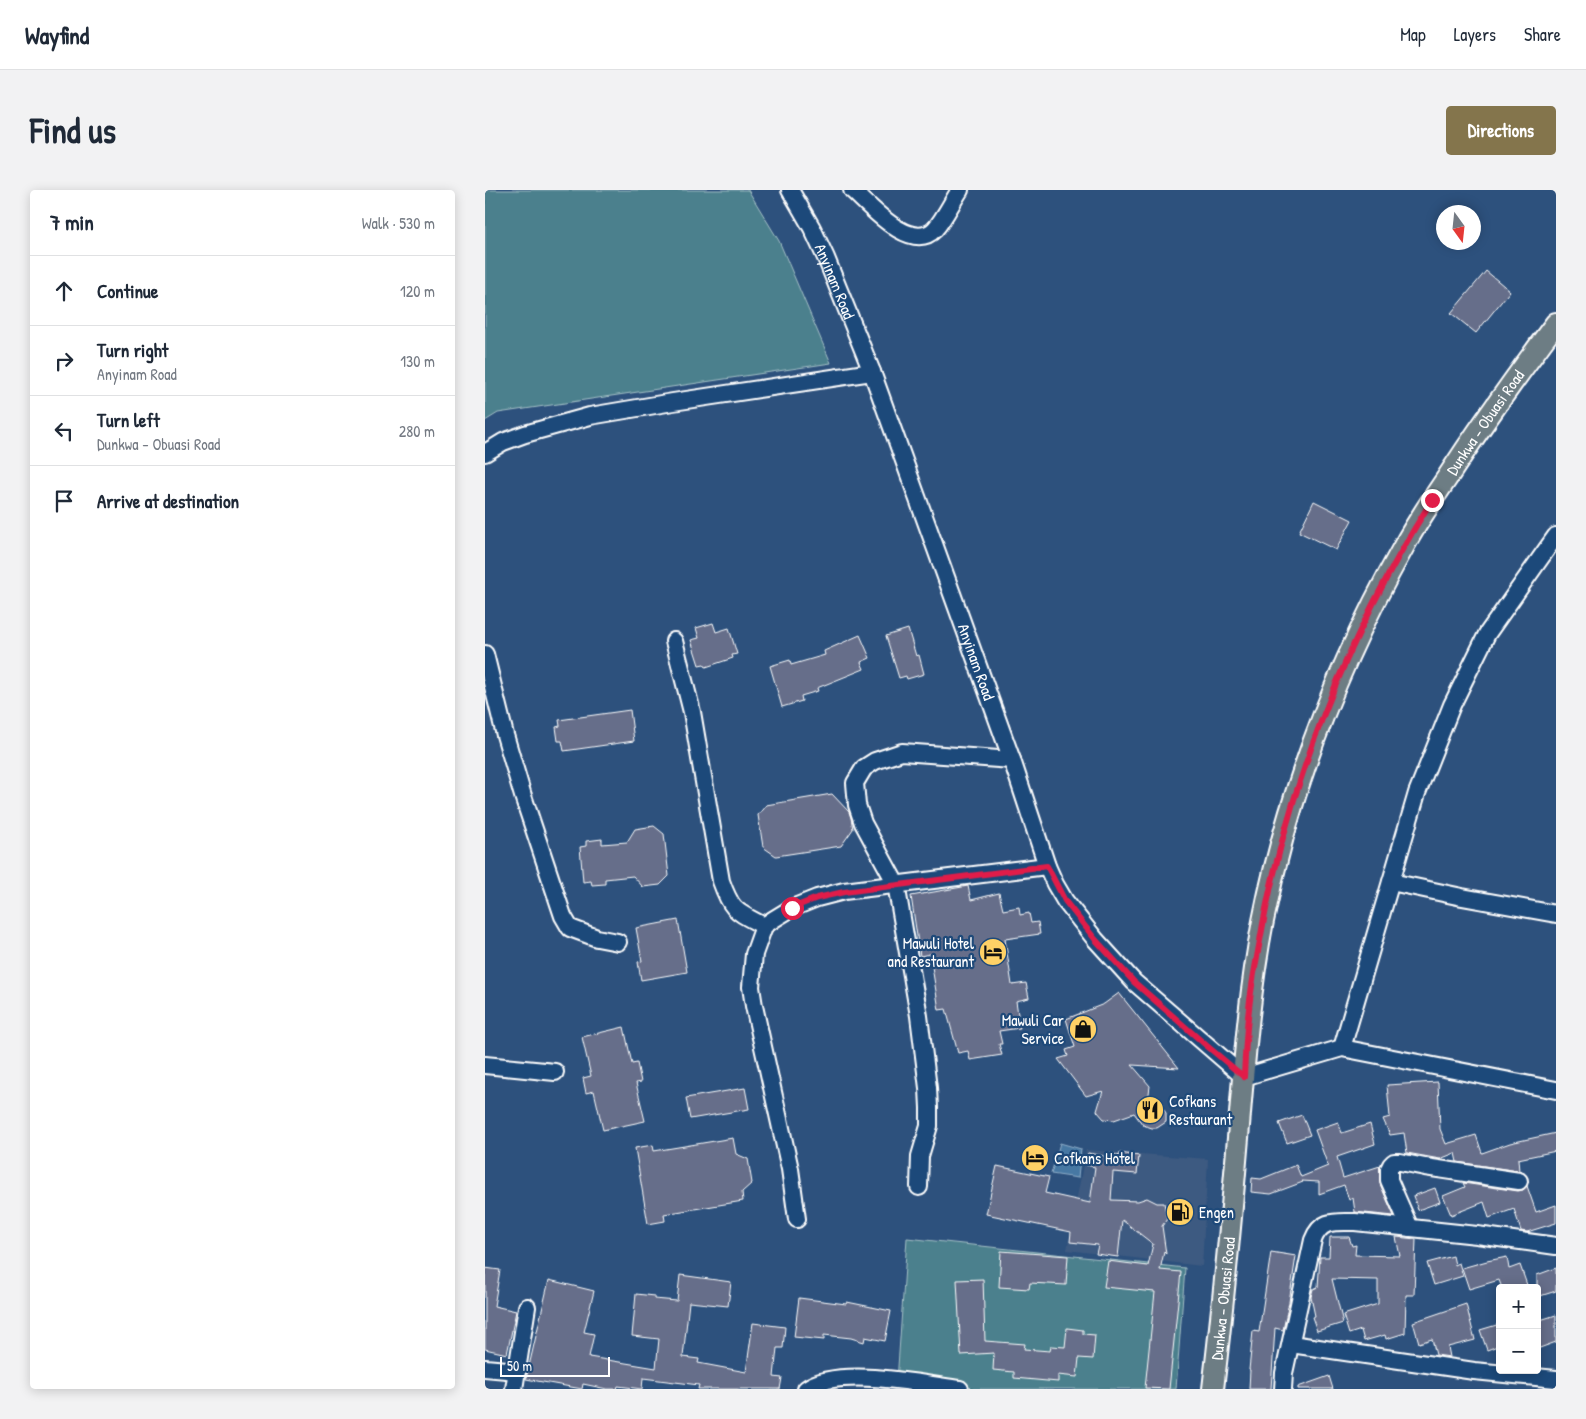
<!DOCTYPE html>
<html lang="en">
<head>
<meta charset="utf-8">
<style>
	:root { --surface:#fff; --page:#f2f2f3; --text:#1f2937; --muted:#747a83; --line:#e0e1e3; --accent:#84754c }
	body { margin:0; font-family:"Patrick Hand",sans-serif; background:var(--page); color:var(--text) }
	.controls { position:absolute; right:15px; bottom:15px; display:grid; overflow:hidden; border-radius:5px; box-shadow:0 2px 12px #0003 }
	.controls button { width:45px; height:45px; display:grid; place-items:center; padding:0; border:0; border-bottom:1px solid var(--line); background:var(--surface); color:var(--text); font:25px sans-serif }
	.compass { position:absolute; left:951px; top:15px; width:45px; height:45px; border-radius:50%; background:var(--surface); box-shadow:0 2px 12px #0003; rotate:165deg }
	.scale { position:absolute; left:15px; bottom:12px; width:110px; box-sizing:border-box; padding-left:5px; border:2px solid #fff; border-top:0; font-size:14px; line-height:18px; white-space:nowrap; color:#fff; -webkit-text-stroke:4px #1f4a7a; paint-order:stroke }
	.stop { position:absolute; width:15px; height:15px; margin:-11px; border:4px solid #e11d48; border-radius:50%; background:#fff }
	.stop.end { background:#e11d48; border-color:#fff; box-shadow:0 1px 5px #0008 }
	.list { margin:0; padding:0; list-style:none }
	h2 { display:flex; justify-content:space-between; align-items:center; height:65px; margin:0; padding:0 20px; font-size:21px }
	h2 small { font-size:16px; font-weight:400; color:var(--muted) }
	.list li { display:grid; grid-template-columns:32px 1fr auto; gap:15px; align-items:center; box-sizing:border-box; height:70px; padding:0 20px; border-top:1px solid var(--line) }
	.list b { display:block; font-size:19px; white-space:nowrap }
	.list p { margin:0; font-size:16px; white-space:nowrap; color:var(--muted) }
	.list em { font-size:16px; font-style:normal; color:var(--muted) }
	.icon { flex:none; width:28px; height:28px; fill:none; stroke:currentColor; stroke-width:2; stroke-linecap:round; stroke-linejoin:round }
	.map { position:relative; flex:none; width:1071px; height:1199px; overflow:hidden; border-radius:5px }
	header { display:flex; align-items:center; gap:30px; box-sizing:border-box; height:70px; padding:0 25px; background:var(--surface); border-bottom:1px solid var(--line) }
	header strong { font-size:24px }
	nav { display:flex; gap:28px; margin-inline-start:auto; font-size:18px }
	.intro { display:flex; align-items:center; justify-content:space-between; box-sizing:border-box; height:120px; padding:0 30px }
	h1 { margin:0; font-size:35px }
	.button { padding:12px 22px; border-radius:5px; background:var(--accent); color:#fff; font-size:18px; font-weight:700 }
	main { display:flex; gap:30px; padding:0 30px }
	aside { flex:1; background:var(--surface); border-radius:5px; box-shadow:0 2px 12px #0003 }
	.map>svg:first-child { display:block }
	.built { fill:#3e5a81 }
	.green { fill:#4b808d; stroke:#a5c0c6 }
	.water { fill:#4678a3; stroke:#90aec8 }
	.building { fill:#666e8a; stroke:#fff }
	.lines { fill:none; stroke-linecap:round; stroke-linejoin:round }
	.minor-casing { stroke:#fff; stroke-width:20 }
	.major-casing { stroke:#fff; stroke-width:24 }
	.minor { stroke:#1f4a7a; stroke-width:16 }
	.major { stroke:#6d7d84; stroke-width:20 }
	.route { stroke:#e11d48; stroke-width:6 }
	.labels { text-anchor:middle; stroke-width:4.5; stroke-linejoin:round; paint-order:stroke }
	.street-label { font-size:16px; fill:#fff; stroke:#1f4a7a }
	.poi-label { font-size:16px; fill:#fff; stroke:#1f4a7a; text-anchor:start }
</style>
</head>
<body>
<header>
<strong>Wayfind</strong>
<nav><a>Map</a><a>Layers</a><a>Share</a></nav>
</header>
<div class="intro"><h1>Find us</h1><a class="button">Directions</a></div>
<main>
<aside>
<h2>7 min<small>Walk · 530 m</small></h2>
<ul class="list">
<li><svg class="icon" aria-label="ahead" viewBox="0 0 24 24"><path d="M12 20V5M6 11l6-6 6 6"/></svg><div><b>Continue</b></div><em>120 m</em></li>
<li><svg class="icon" aria-label="right" viewBox="0 0 24 24"><path d="M7 20v-9h11M14 6l5 5-5 5"/></svg><div><b>Turn right</b><p>Anyinam Road</p></div><em>130 m</em></li>
<li><svg class="icon" aria-label="left" viewBox="0 0 24 24"><path d="M17 20v-9H6M10 6l-5 5 5 5"/></svg><div><b>Turn left</b><p>Dunkwa - Obuasi Road</p></div><em>280 m</em></li>
<li><svg class="icon" aria-label="arrive" viewBox="0 0 24 24"><path d="M6 21V4h12l-3 4 3 4H6"/></svg><div><b>Arrive at destination</b></div></li>
</ul>
</aside>
<div class="map">
<svg width="1071" height="1199" viewBox="0 0 1071 1199">
	<rect width="100%" height="100%" fill="#2d517d"/>
	<filter id="ink" filterUnits="userSpaceOnUse"><feTurbulence type="fractalNoise" baseFrequency=".02" numOctaves="2"/><feDisplacementMap in="SourceGraphic" scale="10" xChannelSelector="R" yChannelSelector="G"/><feConvolveMatrix kernelMatrix="1 2 1 2 8 2 1 2 1" color-interpolation-filters="sRGB"/></filter>
	<g filter="url(#ink)">
		<!-- built -->
		<path class="built" d="M 601,960 L 723,969 L 717,1076 L 582,1060 Z"/>
		<!-- green -->
		<g class="green">
			<path d="M 0,0 L 263,0 L 294,51 L 346,173 L 13,223 L 0,231 Z"/>
			<path d="M 422,1048 L 700,1078 L 691,1199 L 486,1199 L 412,1191 Z"/>
		</g>
		<!-- water -->
		<path class="water" d="M 575,953 L 596,959 L 593,988 L 566,984 Z"/>
		<!-- building -->
		<g class="building">
			<path d="M 1001,81 L 1025,101 L 991,143 L 966,123 Z"/>
			<path d="M 829,311 L 867,330 L 851,360 L 814,342 Z"/>
			<path d="M 228,433 L 231,442 L 244,438 L 252,464 L 247,465 L 248,468 L 221,477 L 219,474 L 214,475 L 206,450 L 214,448 L 211,438 Z"/>
			<path d="M 423,439 L 431,466 L 434,465 L 439,484 L 422,489 L 421,486 L 414,488 L 401,446 Z"/>
			<path d="M 375,445 L 385,468 L 376,472 L 379,479 L 332,498 L 333,501 L 316,506 L 317,511 L 297,517 L 285,476 L 305,470 L 306,475 L 340,465 L 339,461 Z"/>
			<path d="M 145,520 L 149,551 L 79,561 L 77,551 L 73,551 L 71,537 L 75,536 L 74,530 Z"/>
			<path d="M 347,604 L 364,622 L 366,628 L 368,639 L 356,656 L 291,666 L 278,657 L 273,625 L 281,615 Z"/>
			<path d="M 169,636 L 179,644 L 184,686 L 175,695 L 158,697 L 148,686 L 120,689 L 120,694 L 107,695 L 106,691 L 98,692 L 95,657 L 101,656 L 101,651 L 117,649 L 117,654 L 142,652 L 150,639 Z"/>
			<path d="M 483,696 L 486,710 L 514,703 L 518,720 L 534,717 L 535,725 L 544,723 L 546,733 L 553,732 L 555,744 L 520,749 L 527,795 L 541,793 L 544,808 L 531,811 L 535,838 L 514,841 L 517,854 L 514,854 L 517,865 L 485,870 L 483,861 L 473,863 L 461,819 L 454,820 L 445,764 L 435,766 L 426,706 Z"/>
			<path d="M 193,730 L 202,782 L 156,790 L 153,772 L 157,771 L 151,738 Z"/>
			<path d="M 634,803 L 694,878 L 647,875 L 665,896 L 663,911 L 675,914 L 681,923 L 681,932 L 672,938 L 667,938 L 658,935 L 649,923 L 629,930 L 619,929 L 612,921 L 618,901 L 601,906 L 573,869 L 583,866 L 581,860 L 590,857 L 581,829 L 619,814 Z"/>
			<path d="M 139,837 L 147,874 L 152,873 L 156,892 L 151,893 L 160,931 L 118,940 L 109,901 L 101,903 L 98,888 L 106,886 L 97,847 Z"/>
			<path d="M 953,892 L 955,939 L 961,954 L 991,945 L 997,963 L 1025,953 L 1071,943 L 1071,961 L 1033,969 L 1034,981 L 972,972 L 970,963 L 955,969 L 922,963 L 919,943 L 905,945 L 898,929 L 905,927 L 902,895 Z"/>
			<path d="M 260,898 L 264,919 L 205,929 L 201,908 Z"/>
			<path d="M 817,925 L 825,945 L 802,953 L 794,933 Z"/>
			<path d="M 853,932 L 857,943 L 885,934 L 890,954 L 852,967 L 858,988 L 895,976 L 895,994 L 909,1026 L 870,1022 L 868,1008 L 864,1010 L 859,995 L 834,1004 L 834,992 L 817,991 L 818,992 L 786,1004 L 766,1002 L 767,988 L 776,989 L 811,975 L 816,987 L 843,976 L 830,940 Z"/>
			<path d="M 248,948 L 251,964 L 263,969 L 267,993 L 257,1002 L 258,1011 L 179,1024 L 180,1031 L 163,1034 L 150,958 L 168,955 L 169,961 Z"/>
			<path d="M 603,963 L 624,967 L 625,963 L 635,966 L 635,963 L 654,966 L 652,984 L 628,982 L 626,1010 L 653,1011 L 662,1008 L 672,1013 L 679,1013 L 682,1029 L 677,1036 L 681,1064 L 679,1062 L 675,1080 L 696,1082 L 684,1199 L 660,1198 L 670,1102 L 619,1097 L 623,1071 L 663,1076 L 668,1054 L 637,1030 L 633,1067 L 611,1064 L 613,1055 L 585,1052 L 586,1042 L 501,1024 L 512,976 L 564,987 L 560,1003 L 605,1013 L 610,977 L 601,975 Z"/>
			<path d="M 978,993 L 1033,1001 L 1038,1000 L 1042,996 L 1051,1022 L 1071,1015 L 1071,1033 L 1042,1042 L 1036,1041 L 1029,1019 L 1004,1028 L 999,1012 L 966,1025 L 958,1006 L 980,997 Z"/>
			<path d="M 950,998 L 955,1012 L 933,1020 L 928,1006 Z"/>
			<path d="M 845,1047 L 864,1047 L 867,1056 L 871,1055 L 870,1065 L 915,1066 L 911,1047 L 931,1049 L 929,1105 L 921,1105 L 920,1143 L 901,1149 L 900,1145 L 879,1151 L 876,1140 L 864,1144 L 858,1125 L 893,1114 L 893,1090 L 847,1089 L 858,1133 L 832,1141 L 827,1127 L 830,1126 L 826,1107 L 828,1099 L 833,1097 L 835,1067 L 844,1067 Z"/>
			<path d="M 516,1061 L 583,1066 L 581,1095 L 545,1093 L 544,1099 L 514,1097 Z"/>
			<path d="M 786,1062 L 811,1066 L 804,1112 L 798,1140 L 790,1138 L 786,1199 L 764,1199 L 765,1180 L 764,1180 L 768,1141 L 774,1142 Z"/>
			<path d="M 968,1066 L 970,1075 L 974,1073 L 978,1086 L 949,1095 L 942,1073 Z"/>
			<path d="M 1022,1067 L 1024,1079 L 1035,1075 L 1042,1095 L 1033,1098 L 1017,1098 L 1014,1090 L 984,1099 L 977,1078 L 1002,1071 Z"/>
			<path d="M 0,1078 L 15,1080 L 9,1116 L 31,1121 L 22,1164 L 0,1159 Z"/>
			<path d="M 1071,1078 L 1071,1101 L 1052,1107 L 1052,1085 Z"/>
			<path d="M 195,1085 L 246,1092 L 243,1116 L 204,1112 L 198,1167 L 214,1169 L 213,1173 L 261,1182 L 268,1133 L 300,1137 L 298,1158 L 292,1158 L 289,1187 L 297,1188 L 295,1199 L 213,1199 L 214,1195 L 158,1188 L 157,1199 L 133,1196 L 132,1199 L 122,1199 L 98,1194 L 97,1199 L 41,1189 L 64,1090 L 109,1101 L 99,1142 L 109,1144 L 104,1167 L 171,1178 L 174,1149 L 147,1146 L 151,1104 L 169,1106 L 169,1109 L 192,1111 Z"/>
			<path d="M 498,1089 L 500,1151 L 540,1154 L 539,1159 L 565,1161 L 566,1156 L 580,1157 L 582,1138 L 598,1140 L 598,1144 L 610,1145 L 608,1169 L 594,1168 L 592,1187 L 573,1185 L 573,1192 L 529,1188 L 529,1182 L 508,1180 L 509,1163 L 476,1165 L 472,1090 Z"/>
			<path d="M 314,1108 L 361,1114 L 362,1112 L 406,1121 L 400,1151 L 380,1147 L 379,1152 L 366,1148 L 339,1145 L 339,1150 L 309,1147 Z"/>
			<path d="M 981,1114 L 990,1150 L 963,1157 L 965,1167 L 951,1165 L 947,1149 L 934,1153 L 928,1132 Z"/>
			<path d="M 1071,1125 L 1071,1152 L 1052,1159 L 1052,1131 Z"/>
			<path d="M 1015,1134 L 1015,1155 L 1002,1160 L 995,1140 Z"/>
			<path d="M 844,1186 L 848,1199 L 813,1199 L 813,1197 Z"/>
		</g>
		<g class="lines">
			<defs>
				<g id="minor">
					<path id="s1" d="M 305,0 L 327,38 L 341,68 L 387,182 L 527,570 L 562,676 L 570,694 L 580,711 L 610,749 L 649,792 L 759,887 L 857,858 L 1071,900"/>
					<path d="M 367,0 C 384,15 426,64 450,39 C 459,29 467,12 475,0"/>
					<path d="M 0,263 L 18,252 L 40,244 L 105,226 L 188,212 L 387,182"/>
					<path d="M 189,451 L 207,522 L 236,691 C 247,722 251,721 279,736"/>
					<path d="M 0,464 L 20,545 L 38,606 L 78,726 L 85,738 L 112,748 L 133,752"/>
					<path d="M 906,692 L 977,707 L 1071,724"/>
					<path d="M 857,858 L 932,603 L 967,515 L 1002,444 L 1071,346"/>
					<path d="M 0,875 L 70,882"/>
					<path d="M 434,997 L 435,966 L 444,936 L 444,918 L 443,898 L 434,826 L 411,694 L 378,633 L 372,615 L 370,593 L 379,578 L 390,571 L 417,562 L 527,570"/>
					<path d="M 312,1029 L 305,979 L 269,816 L 266,797 L 269,764 L 279,736 L 289,729 L 307,718 L 332,708 L 359,701 L 562,676"/>
					<path d="M 925,1038 L 904,990 L 904,979 L 906,975 L 909,972 L 915,972 L 940,977 L 1034,991"/>
					<path d="M 806,1154 L 989,1181 L 1071,1189"/>
					<path d="M 0,1178 L 32,1181"/>
					<path d="M 29,1199 L 42,1117"/>
					<path d="M 321,1199 C 352,1176 437,1194 475,1199"/>
					<path d="M 798,1199 L 799,1183 L 828,1050 C 836,1029 850,1032 870,1032 L 992,1045 L 1071,1056"/>
				</g>
				<g id="major">
					<path id="s2" d="M 728,1199 C 738,1115 746,1031 753,948 C 759,875 764,803 778,731 C 804,600 854,472 919,356 C 932,332 947,310 962,288 C 996,235 1033,184 1071,133"/>
				</g>
			</defs>
			<!-- minor casing -->
			<use href="#minor" class="minor-casing"/>
			<!-- major casing -->
			<use href="#major" class="major-casing"/>
			<!-- minor -->
			<use href="#minor" class="minor"/>
			<!-- major -->
			<use href="#major" class="major"/>
		</g>
	</g>
	<g class="lines" filter="url(#ink)">
		<!-- route -->
		<path class="route" d="M 307,718 L 332,708 L 359,702 L 562,676 L 580,711 L 610,749 L 649,792 L 722,856 L 759,887 C 760,864 761,842 764,819 C 766,798 770,777 774,756 C 801,598 862,445 947,310"/>
	</g>
	<!-- icons -->
	<defs>
		<symbol id="hotel-disc" viewBox="-11 -11 22 22"><circle r="9.5" fill="#ffd166" stroke="#1f4a7a"/><path d="M-6-4.5h1.5V1H6V5H4.5V3h-9V5H-6ZM-4 0a1.8 1.8 0 1 1 3.6 0ZM.5 0V-2.5h3Q6-2.5 6 0Z" fill="#111"/></symbol>
		<symbol id="shop-disc" viewBox="-11 -11 22 22"><circle r="9.5" fill="#ffd166" stroke="#1f4a7a"/><path d="M-5-2.5h2.3a2.7 3.5 0 0 1 5.4 0H5L5.5 6h-11ZM-1.5-2.5h3a1.5 2.3 0 0 0-3 0Z" fill="#111"/></symbol>
		<symbol id="restaurant-disc" viewBox="-11 -11 22 22"><circle r="9.5" fill="#ffd166" stroke="#1f4a7a"/><path d="M-5-6h1v4h1v-4h1v4h1v-4h1v5L-1.5 .5V6h-2V.5L-5-1ZM5-6V6H3V1.5H1.5Q1.5-4 5-6Z" fill="#111"/></symbol>
		<symbol id="fuel-disc" viewBox="-11 -11 22 22"><circle r="9.5" fill="#ffd166" stroke="#1f4a7a"/><path d="M-5.5-6h7V0h2V4h1.3V-2.5L3-4.5l.8-.8L6-3V5H2.5V1h-1V6h-7ZM-4.2-4.7v3.2H.2V-4.7Z" fill="#111"/></symbol>
	</defs>
	<g fill-rule="evenodd">
		<use href="#hotel-disc" x="492" y="746" width="32" height="32"/>
		<use href="#shop-disc" x="582" y="823" width="32" height="32"/>
		<use href="#restaurant-disc" x="649" y="904" width="32" height="32"/>
		<use href="#hotel-disc" x="534" y="952" width="32" height="32"/>
		<use href="#fuel-disc" x="679" y="1006" width="32" height="32"/>
	</g>
	<g class="labels">
		<!-- street labels -->
		<g class="street-label">
			<text dy="6" stroke="none"><textPath href="#s1" startOffset="102">Anyinam Road</textPath></text>
			<text dy="6" stroke="none"><textPath href="#s2" startOffset="1021">Dunkwa - Obuasi Road</textPath></text>
			<text dy="6" stroke="none"><textPath href="#s1" startOffset="508">Anyinam Road</textPath></text>
			<text dy="6" stroke="none"><textPath href="#s2" startOffset="91">Dunkwa - Obuasi Road</textPath></text>
		</g>
		<!-- poi labels -->
		<g class="poi-label">
			<text x="489" y="759" text-anchor="end">Mawuli Hotel<tspan x="489" dy="18">and Restaurant</tspan></text>
			<text x="579" y="836" text-anchor="end">Mawuli Car<tspan x="579" dy="18">Service</tspan></text>
			<text x="684" y="917">Cofkans<tspan x="684" dy="18">Restaurant</tspan></text>
			<text x="569" y="974">Cofkans Hotel</text>
			<text x="714" y="1028">Engen</text>
		</g>
	</g>
</svg>
<div class="controls">
<button>+</button>
<button>−</button>
</div>
<svg class="compass" viewBox="-18 -18 36 36"><path d="M0-13l5 13h-10z" fill="#e53935"/><path d="M0 13l5-13h-10z" fill="#747a83"/></svg>
<div class="scale">50 m</div>
<div class="stop" style="left:307px;top:718px"></div>
<div class="stop end" style="left:947px;top:310px"></div>
</div>
</main>
</body>
</html>
